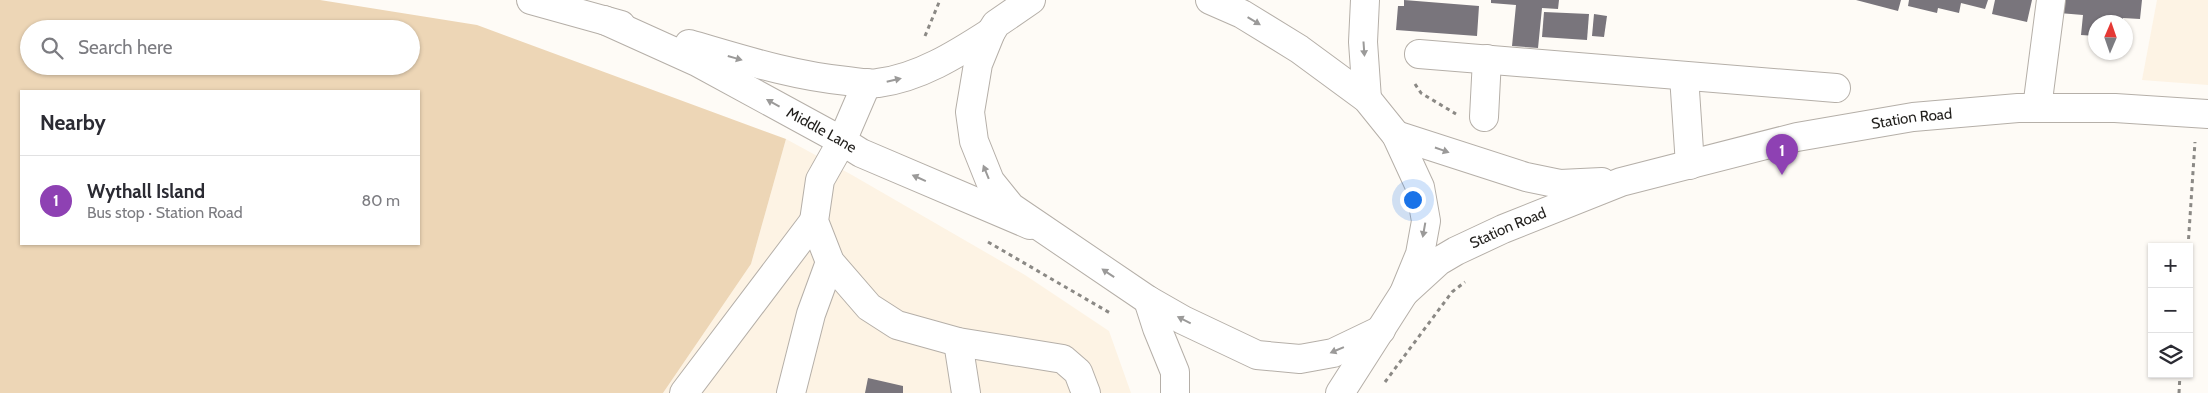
<!DOCTYPE html>
<html lang="en">
<head>
<meta charset="utf-8">
<style>
	:root { --surface:#fff; --page:#f7f7f7; --text:#2b2b33; --muted:#7c7c81; --line:#e1e1e2; --accent:#8e41b3 }
	body { margin:0; font-family:Cabin,sans-serif; background:var(--page); color:var(--text) }
	.controls { position:absolute; right:15px; bottom:15px; display:grid; overflow:hidden; border-radius:0px; box-shadow:0 1px 4px #0004 }
	.controls button { width:45px; height:45px; display:grid; place-items:center; padding:0; border:0; border-bottom:1px solid var(--line); background:var(--surface); color:var(--text); font:25px sans-serif }
	.compass { position:absolute; left:2088px; top:15px; width:45px; height:45px; border-radius:50%; background:var(--surface); box-shadow:0 1px 4px #0004; rotate:2deg }
	.you { position:absolute; left:1412px; top:199px; width:18px; height:18px; margin:-12px; border:4px solid #fff; border-radius:50%; background:#1a73e8; box-shadow:0 0 0 8px #1a73e833 }
	.badge { display:grid; place-items:center; width:32px; height:32px; border-radius:50%; background:var(--accent); color:#fff; font-size:16px; font-weight:700 }
	.pin { position:absolute; translate:-50% -41px; filter:drop-shadow(0 1px 2px #0008) }
	.pin::after { content:''; position:absolute; top:26px; width:18px; height:15px; background:inherit; clip-path:polygon(0 0,100% 0,50% 100%) }
	.list { margin:0; padding:0; list-style:none }
	h2 { display:flex; justify-content:space-between; align-items:center; height:65px; margin:0; padding:0 20px; font-size:21px }
	h2 small { font-size:16px; font-weight:400; color:var(--muted) }
	.list li { display:grid; grid-template-columns:32px 1fr auto; gap:15px; align-items:center; box-sizing:border-box; height:90px; padding:0 20px; border-top:1px solid var(--line) }
	.list b { display:block; font-size:19px; white-space:nowrap }
	.list p { margin:0; font-size:16px; white-space:nowrap; color:var(--muted) }
	.list em { font-size:16px; font-style:normal; color:var(--muted) }
	.icon { flex:none; width:28px; height:28px; fill:none; stroke:currentColor; stroke-width:2; stroke-linecap:round; stroke-linejoin:round }
	.map { position:relative; flex:none; width:2208px; height:393px; overflow:hidden }
	.search { position:absolute; background:var(--surface); box-shadow:0 1px 4px #0004; left:20px; top:20px; width:400px; height:55px; display:flex; align-items:center; gap:12px; box-sizing:border-box; padding:0 18px; border-radius:28px; color:var(--muted); font-size:19px }
	.panel { position:absolute; background:var(--surface); box-shadow:0 1px 4px #0004; left:20px; top:90px; width:400px; height:155px; border-radius:0px }
	.map>svg:first-child { display:block }
	.built { fill:#fdf3e4 }
	.green { fill:#edd6b6; fill-rule:evenodd }
	.building { fill:#79757c }
	.lines { fill:none; stroke-linecap:round; stroke-linejoin:round }
	.minor-casing { stroke:#b5afa8; stroke-width:30 }
	.highway-casing { stroke:#b5afa8; stroke-width:30 }
	.path { stroke:#8b8985; stroke-width:3; stroke-dasharray:4 4; stroke-linecap:butt }
	.minor { stroke:#fff; stroke-width:28 }
	.highway { stroke:#fff; stroke-width:28 }
	.oneway { fill:#9b9a99 }
	.labels { text-anchor:middle; stroke-width:4; stroke-linejoin:round; paint-order:stroke }
	.street-label { font-size:15px; fill:#211f1c; stroke:#fff }
</style>
</head>
<body>
<div class="map">
<svg width="2208" height="393" viewBox="0 0 2208 393">
	<rect width="100%" height="100%" fill="#fefbf6"/>
	<!-- built -->
	<g class="built">
		<path d="M 2157,0 L 2208,0 L 2208,85 L 2142,80 Z"/>
		<path d="M 786,139 L 852,175 L 1025,275 L 1109,331 L 1131,393 L 663,393 L 751,264 Z"/>
	</g>
	<!-- green -->
	<path class="green" d="M 0,0 L 320,0 L 477,25 L 786,139 L 751,264 L 663,393 L 0,393 ZM 29,29 L 411,29 L 411,66 L 29,66 ZM 419,91 L 419,244 L 21,244 L 21,91 Z"/>
	<!-- building -->
	<g class="building">
		<path d="M 1404,0 L 1479,6 L 1477,36 L 1396,30 L 1398,6 L 1404,6 Z"/>
		<path d="M 1491,0 L 1559,0 L 1558,9 L 1542,8 L 1538,48 L 1512,46 L 1516,5 L 1491,3 Z"/>
		<path d="M 1856,0 L 1901,0 L 1898,11 Z"/>
		<path d="M 1909,0 L 1988,0 L 1985,9 L 1961,3 L 1959,13 L 1938,8 L 1937,13 L 1908,6 Z"/>
		<path d="M 1995,0 L 2032,0 L 2027,22 L 1992,14 Z"/>
		<path d="M 2060,0 L 2142,0 L 2140,19 L 2123,18 L 2123,22 L 2096,22 L 2096,36 L 2081,35 L 2083,15 L 2059,13 Z"/>
		<path d="M 1544,12 L 1589,14 L 1587,40 L 1542,37 Z"/>
		<path d="M 1594,14 L 1607,16 L 1604,37 L 1592,36 Z"/>
		<path d="M 868,378 L 903,386 L 903,393 L 865,393 Z"/>
	</g>
	<g class="lines">
		<defs>
			<g id="minor">
				<path d="M 531,0 L 621,25"/>
				<path d="M 1365,0 L 1363,42 L 1367,99"/>
				<path id="s1" d="M 604,20 L 697,62 L 842,141 L 861,153 L 1030,225"/>
				<path d="M 689,44 C 741,59 793,76 847,81 C 857,82 868,85 878,83 C 919,78 957,54 991,32"/>
				<path d="M 1419,54 L 1836,88"/>
				<path d="M 1684,76 L 1690,165"/>
				<path d="M 867,83 L 842,141 L 820,180 L 814,221 L 830,262 L 869,307 L 897,325 L 958,342 L 1063,359 L 1078,372 L 1086,393"/>
				<path d="M 2037,108 L 2051,0"/>
				<path d="M 1484,117 L 1487,59"/>
				<path d="M 1396,135 L 1526,177 L 1560,184 L 1602,182"/>
				<path id="s2" d="M 1404,293 L 1439,261 L 1456,251 L 1503,229 L 1621,182 L 1797,137 L 1913,117 L 2018,108 L 2115,108 L 2208,114"/>
				<path d="M 958,342 L 966,393"/>
				<path d="M 684,393 L 814,221"/>
				<path d="M 791,393 L 811,314 L 830,262"/>
			</g>
			<g id="highway">
				<path d="M 1031,0 L 996,24 L 991,32 L 978,64 L 970,112 L 974,141 L 990,181 L 1011,207 L 1148,300 L 1183,320 L 1257,355 L 1300,359 L 1333,353 L 1381,330"/>
				<path d="M 1210,0 L 1242,14 L 1299,49 L 1367,99 L 1396,135 L 1420,187 L 1426,221 L 1420,254 L 1404,293 L 1340,393"/>
				<path d="M 1148,300 L 1157,328 L 1175,372 L 1175,393"/>
			</g>
		</defs>
		<!-- minor casing -->
		<use href="#minor" class="minor-casing"/>
		<!-- highway casing -->
		<use href="#highway" class="highway-casing"/>
		<!-- path -->
		<g class="path">
			<path d="M 925,36 L 940,0"/>
			<path d="M 1415,84 L 1421,93 L 1456,114"/>
			<path d="M 988,242 L 1110,313"/>
			<path d="M 2188,247 L 2195,142"/>
			<path d="M 1385,382 L 1452,292 L 1465,282"/>
			<path d="M 2179,393 L 2180,374"/>
		</g>
		<!-- minor -->
		<use href="#minor" class="minor"/>
		<!-- highway -->
		<use href="#highway" class="highway"/>
	</g>
	<!-- one-way arrows -->
	<defs><path id="oneway-solid" d="M-6-.8H1V-3.2L6.5 0L1 3.2V.8H-6Z" transform="scale(1.25)"/></defs>
	<g class="oneway">
		<use href="#oneway-solid" transform="translate(1254 21) rotate(31)"/>
		<use href="#oneway-solid" transform="translate(1364 49) rotate(86)"/>
		<use href="#oneway-solid" transform="translate(735 58) rotate(16)"/>
		<use href="#oneway-solid" transform="translate(894 80) rotate(-13)"/>
		<use href="#oneway-solid" transform="translate(773 103) rotate(-151)"/>
		<use href="#oneway-solid" transform="translate(1442 150) rotate(19)"/>
		<use href="#oneway-solid" transform="translate(986 172) rotate(-112)"/>
		<use href="#oneway-solid" transform="translate(919 178) rotate(-156)"/>
		<use href="#oneway-solid" transform="translate(1424 230) rotate(100)"/>
		<use href="#oneway-solid" transform="translate(1108 273) rotate(-146)"/>
		<use href="#oneway-solid" transform="translate(1184 320) rotate(-153)"/>
		<use href="#oneway-solid" transform="translate(1337 350) rotate(157)"/>
	</g>
	<g class="labels">
		<!-- street labels -->
		<g class="street-label">
			<text dy="5" stroke="none"><textPath href="#s2" startOffset="544">Station Road</textPath></text>
			<text dy="5" stroke="none"><textPath href="#s1" startOffset="244">Middle Lane</textPath></text>
			<text dy="5" stroke="none"><textPath href="#s2" startOffset="124">Station Road</textPath></text>
		</g>
	</g>
</svg>
<div class="controls">
<button>+</button>
<button>−</button>
<button><svg class="icon" aria-label="layers" viewBox="0 0 24 24"><path d="M12 4l9 5-9 5-9-5zM3 14l9 5 9-5"/></svg></button>
</div>
<svg class="compass" viewBox="-18 -18 36 36"><path d="M0-13l5 13h-10z" fill="#e53935"/><path d="M0 13l5-13h-10z" fill="#7c7c81"/></svg>
<div class="you"></div>
<div class="pin badge" style="left:1782px;top:175px">1</div>
<div class="search"><svg class="icon" aria-label="search" viewBox="0 0 24 24"><circle cx="10" cy="10" r="6"/><path d="M15 15l6 6"/></svg>Search here</div>
<section class="panel">
<h2>Nearby<small></small></h2>
<ul class="list">
<li><span class="badge">1</span><div><b>Wythall Island</b><p>Bus stop · Station Road</p></div><em>80 m</em></li>
</ul>
</section>
</div>
</body>
</html>
